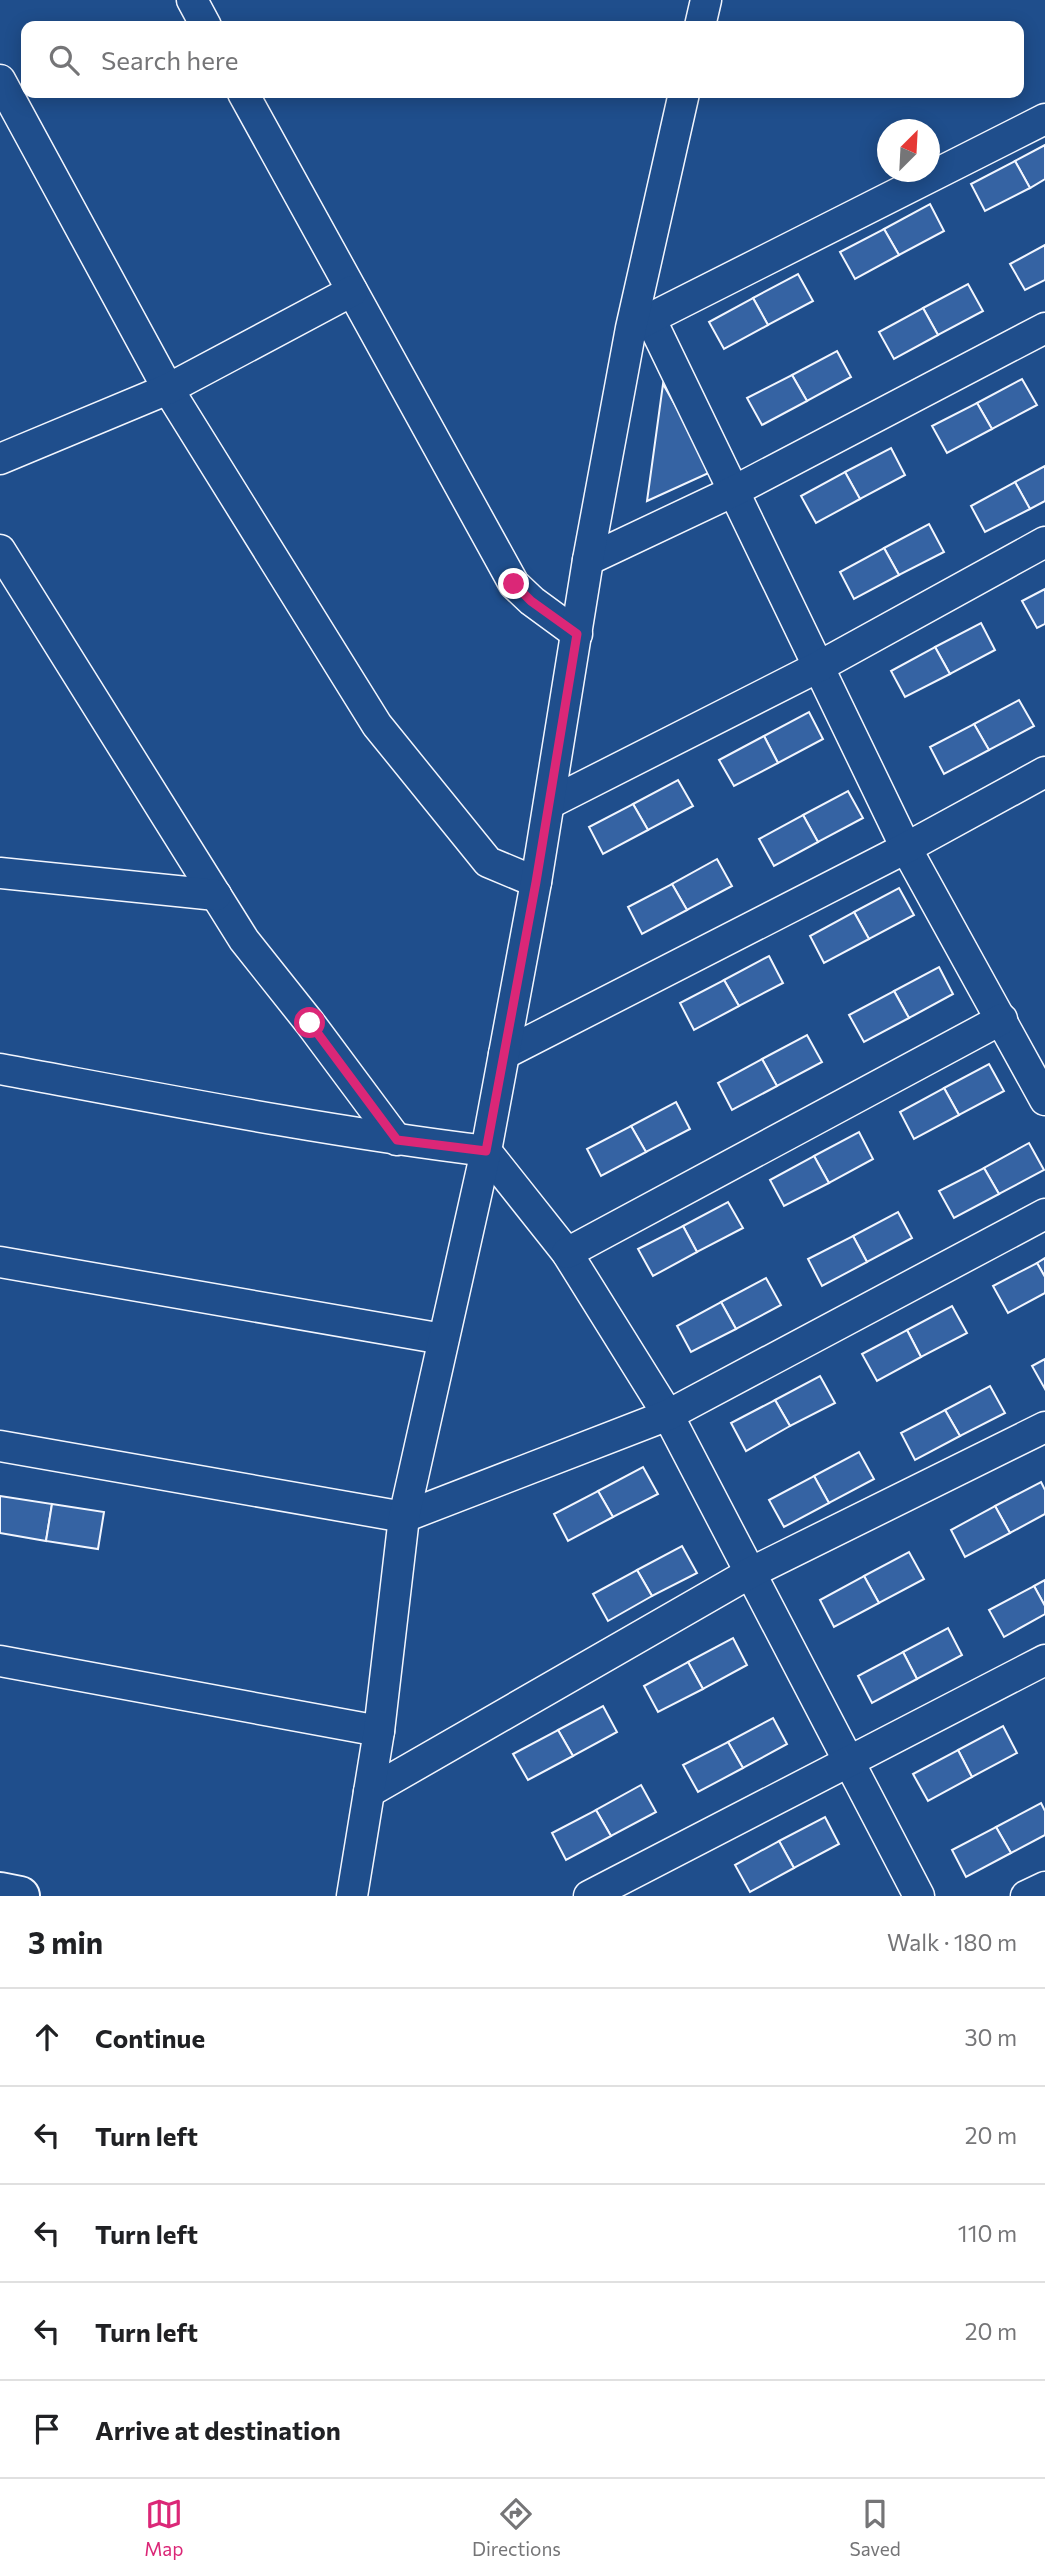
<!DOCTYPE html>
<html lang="en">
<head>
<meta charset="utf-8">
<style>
	:root { --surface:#fff; --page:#f6f6f6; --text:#202124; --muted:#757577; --line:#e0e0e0; --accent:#db2777 }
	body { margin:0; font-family:Commissioner,sans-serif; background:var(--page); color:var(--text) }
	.compass { position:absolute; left:877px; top:119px; width:63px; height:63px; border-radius:50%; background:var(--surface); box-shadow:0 4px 18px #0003; rotate:24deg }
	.stop { position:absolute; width:21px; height:21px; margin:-16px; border:5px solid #db2777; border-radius:50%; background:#fff }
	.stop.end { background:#db2777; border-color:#fff; box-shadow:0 2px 7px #0008 }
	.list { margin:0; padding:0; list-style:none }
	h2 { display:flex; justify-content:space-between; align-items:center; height:91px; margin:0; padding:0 28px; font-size:30px }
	h2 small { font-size:23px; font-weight:400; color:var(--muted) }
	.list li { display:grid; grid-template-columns:46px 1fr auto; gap:21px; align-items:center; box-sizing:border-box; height:98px; padding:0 28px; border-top:2px solid var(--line) }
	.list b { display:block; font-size:26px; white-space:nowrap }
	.list em { font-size:23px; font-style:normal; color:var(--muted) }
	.icon { flex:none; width:38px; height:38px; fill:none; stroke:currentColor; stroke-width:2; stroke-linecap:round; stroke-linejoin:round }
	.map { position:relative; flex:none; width:1045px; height:1896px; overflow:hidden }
	.search { position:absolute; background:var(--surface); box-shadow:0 4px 18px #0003; left:21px; right:21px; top:21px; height:77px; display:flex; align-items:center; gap:18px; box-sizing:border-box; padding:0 24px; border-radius:14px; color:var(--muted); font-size:26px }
	.sheet { height:581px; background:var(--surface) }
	nav { display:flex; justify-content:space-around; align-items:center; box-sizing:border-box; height:98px; border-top:2px solid var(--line); background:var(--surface); font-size:19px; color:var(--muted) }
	nav a { display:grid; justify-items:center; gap:4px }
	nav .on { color:var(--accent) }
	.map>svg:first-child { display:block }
	.building { fill:#3563a3; stroke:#f2f6ff; stroke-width:2 }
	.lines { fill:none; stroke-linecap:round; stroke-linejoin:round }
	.street-casing { stroke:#f2f6ff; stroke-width:33 }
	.secondary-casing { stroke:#f2f6ff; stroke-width:42 }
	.street { stroke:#1f4e8c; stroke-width:30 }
	.secondary { stroke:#1f4e8c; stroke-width:38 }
	.route { stroke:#db2777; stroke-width:9 }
</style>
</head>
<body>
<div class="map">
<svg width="1045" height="1896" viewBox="0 0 1045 1896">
	<rect width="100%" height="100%" fill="#1f4e8c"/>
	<!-- building -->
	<g class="building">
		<path d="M 1045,145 L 1045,179 L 1030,188 L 1015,161 Z"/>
		<path d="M 1015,161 L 1030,188 L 985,211 L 971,184 Z"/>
		<path d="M 930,204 L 944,231 L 899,255 L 884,229 Z"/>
		<path d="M 884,229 L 899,255 L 855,279 L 840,252 Z"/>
		<path d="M 1045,245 L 1045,280 L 1025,290 L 1010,264 Z"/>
		<path d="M 798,274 L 813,301 L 768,325 L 753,298 Z"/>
		<path d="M 968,284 L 983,311 L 938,335 L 923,308 Z"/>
		<path d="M 753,298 L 768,325 L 724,349 L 709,322 Z"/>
		<path d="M 923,308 L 938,335 L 894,359 L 879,332 Z"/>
		<path d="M 837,351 L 851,377 L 807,401 L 792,375 Z"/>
		<path d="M 792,375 L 807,401 L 762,425 L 747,398 Z"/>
		<path d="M 1022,379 L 1037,405 L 992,429 L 977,403 Z"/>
		<path d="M 663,384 L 713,471 L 647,501 Z"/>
		<path d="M 977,403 L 992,429 L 947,453 L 932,426 Z"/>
		<path d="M 891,448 L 905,475 L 860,499 L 845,472 Z"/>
		<path d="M 1045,466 L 1045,501 L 1030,509 L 1015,482 Z"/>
		<path d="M 845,472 L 860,499 L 816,523 L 801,496 Z"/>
		<path d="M 1015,482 L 1030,509 L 985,532 L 971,506 Z"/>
		<path d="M 929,524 L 944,552 L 899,575 L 884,548 Z"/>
		<path d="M 884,548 L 899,575 L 854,599 L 840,572 Z"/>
		<path d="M 1045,589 L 1045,624 L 1037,628 L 1022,601 Z"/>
		<path d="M 981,623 L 995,650 L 950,674 L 935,647 Z"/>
		<path d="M 935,647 L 950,674 L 905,697 L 891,671 Z"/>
		<path d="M 1019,700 L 1034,726 L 989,750 L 974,724 Z"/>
		<path d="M 809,712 L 823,739 L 778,763 L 764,736 Z"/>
		<path d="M 974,724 L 989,750 L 944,774 L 930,747 Z"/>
		<path d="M 764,736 L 778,763 L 734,786 L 719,760 Z"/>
		<path d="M 678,780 L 693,806 L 648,830 L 633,804 Z"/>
		<path d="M 848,791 L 863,818 L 818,842 L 803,815 Z"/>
		<path d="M 633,804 L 648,830 L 603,854 L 589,827 Z"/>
		<path d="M 803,815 L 818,842 L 774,866 L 759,839 Z"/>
		<path d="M 717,859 L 732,886 L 687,910 L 672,884 Z"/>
		<path d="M 672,884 L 687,910 L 642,934 L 628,907 Z"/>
		<path d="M 899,888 L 914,915 L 869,939 L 854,912 Z"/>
		<path d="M 854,912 L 869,939 L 824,963 L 810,936 Z"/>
		<path d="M 769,956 L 783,983 L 739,1006 L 724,980 Z"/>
		<path d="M 939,967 L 953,994 L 909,1018 L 894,991 Z"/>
		<path d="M 724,980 L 739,1006 L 694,1030 L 680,1003 Z"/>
		<path d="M 894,991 L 909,1018 L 864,1042 L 849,1015 Z"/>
		<path d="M 807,1035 L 822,1062 L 777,1086 L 762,1059 Z"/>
		<path d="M 762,1059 L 777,1086 L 732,1110 L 718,1083 Z"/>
		<path d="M 989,1064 L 1004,1091 L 959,1115 L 944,1088 Z"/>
		<path d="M 944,1088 L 959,1115 L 914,1139 L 900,1112 Z"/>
		<path d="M 676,1102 L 690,1129 L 646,1152 L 631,1126 Z"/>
		<path d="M 631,1126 L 646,1152 L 601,1176 L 587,1149 Z"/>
		<path d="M 859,1132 L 873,1159 L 829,1183 L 814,1156 Z"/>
		<path d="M 1029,1143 L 1044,1170 L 999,1194 L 984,1168 Z"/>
		<path d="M 814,1156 L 829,1183 L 784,1206 L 770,1180 Z"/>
		<path d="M 984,1168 L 999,1194 L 954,1218 L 939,1191 Z"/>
		<path d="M 728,1202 L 743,1228 L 697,1252 L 683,1226 Z"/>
		<path d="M 898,1212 L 912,1238 L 867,1262 L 853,1236 Z"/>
		<path d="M 683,1226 L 697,1252 L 653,1276 L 638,1249 Z"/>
		<path d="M 853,1236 L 867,1262 L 822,1286 L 808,1259 Z"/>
		<path d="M 1045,1258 L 1045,1277 L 1037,1263 Z"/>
		<path d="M 1037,1263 L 1045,1277 L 1045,1293 L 1008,1313 L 993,1286 Z"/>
		<path d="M 766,1278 L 781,1305 L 736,1329 L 721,1302 Z"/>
		<path d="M 721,1302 L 736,1329 L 691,1352 L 677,1326 Z"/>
		<path d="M 952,1306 L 967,1333 L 921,1357 L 907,1330 Z"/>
		<path d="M 907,1330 L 921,1357 L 877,1381 L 862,1354 Z"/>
		<path d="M 1045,1359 L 1045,1389 L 1032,1366 Z"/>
		<path d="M 820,1376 L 835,1403 L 790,1426 L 775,1400 Z"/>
		<path d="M 990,1386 L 1005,1413 L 960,1436 L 945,1410 Z"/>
		<path d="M 775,1400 L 790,1426 L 746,1451 L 731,1423 Z"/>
		<path d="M 945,1410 L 960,1436 L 915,1460 L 901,1433 Z"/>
		<path d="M 859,1452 L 874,1479 L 829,1503 L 814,1476 Z"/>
		<path d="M 643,1467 L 658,1494 L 613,1517 L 598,1491 Z"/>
		<path d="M 814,1476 L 829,1503 L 784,1527 L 769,1500 Z"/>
		<path d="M 1041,1482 L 1045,1490 L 1045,1514 L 1010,1533 L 995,1506 Z"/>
		<path d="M 598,1491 L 613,1517 L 568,1541 L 554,1514 Z"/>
		<path d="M 0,1496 L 52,1504 L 46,1541 L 0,1533 Z"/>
		<path d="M 52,1504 L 104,1512 L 98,1549 L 46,1541 Z"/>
		<path d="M 995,1506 L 1010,1533 L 965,1557 L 951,1530 Z"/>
		<path d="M 682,1546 L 697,1573 L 652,1596 L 637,1570 Z"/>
		<path d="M 909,1552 L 924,1579 L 879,1603 L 864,1576 Z"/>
		<path d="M 637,1570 L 652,1596 L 608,1621 L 593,1594 Z"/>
		<path d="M 864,1576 L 879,1603 L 834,1627 L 820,1600 Z"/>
		<path d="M 1045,1580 L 1045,1606 L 1034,1586 Z"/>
		<path d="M 1034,1586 L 1045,1606 L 1045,1614 L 1004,1637 L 989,1610 Z"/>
		<path d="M 948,1628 L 962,1655 L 917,1679 L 903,1652 Z"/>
		<path d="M 733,1638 L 747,1665 L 703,1689 L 688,1662 Z"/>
		<path d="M 903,1652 L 917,1679 L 872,1703 L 858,1676 Z"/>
		<path d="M 688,1662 L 703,1689 L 658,1712 L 644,1686 Z"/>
		<path d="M 603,1706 L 617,1732 L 573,1756 L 558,1730 Z"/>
		<path d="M 773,1718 L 787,1744 L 743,1768 L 728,1742 Z"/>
		<path d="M 1003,1726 L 1017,1753 L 972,1777 L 958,1750 Z"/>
		<path d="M 558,1730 L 573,1756 L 528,1780 L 513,1754 Z"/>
		<path d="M 728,1742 L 743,1768 L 698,1792 L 683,1765 Z"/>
		<path d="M 958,1750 L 972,1777 L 928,1801 L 913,1774 Z"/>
		<path d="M 641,1785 L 656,1812 L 611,1836 L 596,1810 Z"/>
		<path d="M 1041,1803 L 1045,1811 L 1045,1835 L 1011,1853 L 996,1827 Z"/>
		<path d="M 596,1810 L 611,1836 L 566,1860 L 552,1833 Z"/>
		<path d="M 825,1817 L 839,1844 L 794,1868 L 779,1841 Z"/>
		<path d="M 996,1827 L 1011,1853 L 966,1877 L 952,1850 Z"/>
		<path d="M 779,1841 L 794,1868 L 750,1892 L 735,1865 Z"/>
	</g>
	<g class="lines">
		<defs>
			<g id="street">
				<path d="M 192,0 L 206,26"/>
				<path d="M 700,26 L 706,0"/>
				<path d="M 0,80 L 168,389 L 377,725 L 488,862 L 536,882"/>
				<path d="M 243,93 L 514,584 L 532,601 L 577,634"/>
				<path d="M 650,318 L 906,848 L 1045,1100"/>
				<path d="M 633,327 L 1045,119"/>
				<path d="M 0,459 L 168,389 L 352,291"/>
				<path d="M 0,550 L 244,940 L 310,1023 L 397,1140"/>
				<path d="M 588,560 L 734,491 L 1045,328"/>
				<path d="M 550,803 L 820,666 L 1045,542"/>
				<path d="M 0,873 L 216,895"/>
				<path d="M 504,1054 L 906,848 L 1045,772"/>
				<path d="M 0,1069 C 162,1099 323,1131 486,1151 L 567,1253 L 668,1415 L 919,1896"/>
				<path d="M 567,1253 L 1002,1019"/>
				<path d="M 0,1262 L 443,1339"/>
				<path d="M 0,1446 L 404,1517 L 668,1415 L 1045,1214"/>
				<path d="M 0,1661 L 379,1731"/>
				<path d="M 369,1792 L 750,1573 L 1045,1427"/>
				<path d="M 352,1896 L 379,1731 L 404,1517 L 486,1151 L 536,882 L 588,560 L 631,328 L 684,93"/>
				<path d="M 589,1896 L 1045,1660"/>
				<path d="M 1026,1896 L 1045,1887"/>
			</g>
			<path id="secondary" d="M 0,1892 L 20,1896"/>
		</defs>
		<!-- street casing -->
		<use href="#street" class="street-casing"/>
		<!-- secondary casing -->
		<use href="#secondary" class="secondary-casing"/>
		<!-- street -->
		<use href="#street" class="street"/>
		<!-- secondary -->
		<use href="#secondary" class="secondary"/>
	</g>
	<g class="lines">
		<!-- route -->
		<path class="route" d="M 310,1023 L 397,1140 L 486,1151 L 536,882 L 577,634 L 531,601 L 514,584"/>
	</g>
</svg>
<svg class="compass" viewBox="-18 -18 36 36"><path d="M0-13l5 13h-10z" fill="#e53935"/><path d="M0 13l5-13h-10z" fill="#757577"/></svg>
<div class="stop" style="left:310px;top:1023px"></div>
<div class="stop end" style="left:514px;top:584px"></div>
<div class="search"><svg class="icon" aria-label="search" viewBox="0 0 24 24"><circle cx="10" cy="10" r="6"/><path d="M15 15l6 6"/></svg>Search here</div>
</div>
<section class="sheet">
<h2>3 min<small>Walk · 180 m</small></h2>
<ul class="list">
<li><svg class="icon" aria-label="ahead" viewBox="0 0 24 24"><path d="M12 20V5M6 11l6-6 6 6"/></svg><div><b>Continue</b></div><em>30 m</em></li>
<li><svg class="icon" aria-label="left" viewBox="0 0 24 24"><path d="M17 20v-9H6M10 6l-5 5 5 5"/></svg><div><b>Turn left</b></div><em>20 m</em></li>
<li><svg class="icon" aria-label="left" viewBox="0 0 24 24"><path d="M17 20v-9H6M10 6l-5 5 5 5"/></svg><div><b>Turn left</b></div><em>110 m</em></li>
<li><svg class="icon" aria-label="left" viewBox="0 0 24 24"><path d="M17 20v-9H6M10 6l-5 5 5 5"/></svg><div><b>Turn left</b></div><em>20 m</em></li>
<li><svg class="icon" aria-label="arrive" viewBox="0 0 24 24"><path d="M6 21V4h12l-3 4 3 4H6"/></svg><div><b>Arrive at destination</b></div></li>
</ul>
</section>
<nav>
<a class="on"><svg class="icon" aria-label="map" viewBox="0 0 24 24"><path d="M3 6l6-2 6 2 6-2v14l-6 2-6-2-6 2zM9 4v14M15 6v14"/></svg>Map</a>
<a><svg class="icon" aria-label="directions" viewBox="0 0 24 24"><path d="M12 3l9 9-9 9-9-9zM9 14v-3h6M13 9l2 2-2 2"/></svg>Directions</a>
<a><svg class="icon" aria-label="saved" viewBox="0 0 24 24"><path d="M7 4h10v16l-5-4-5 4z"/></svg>Saved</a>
</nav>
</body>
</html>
